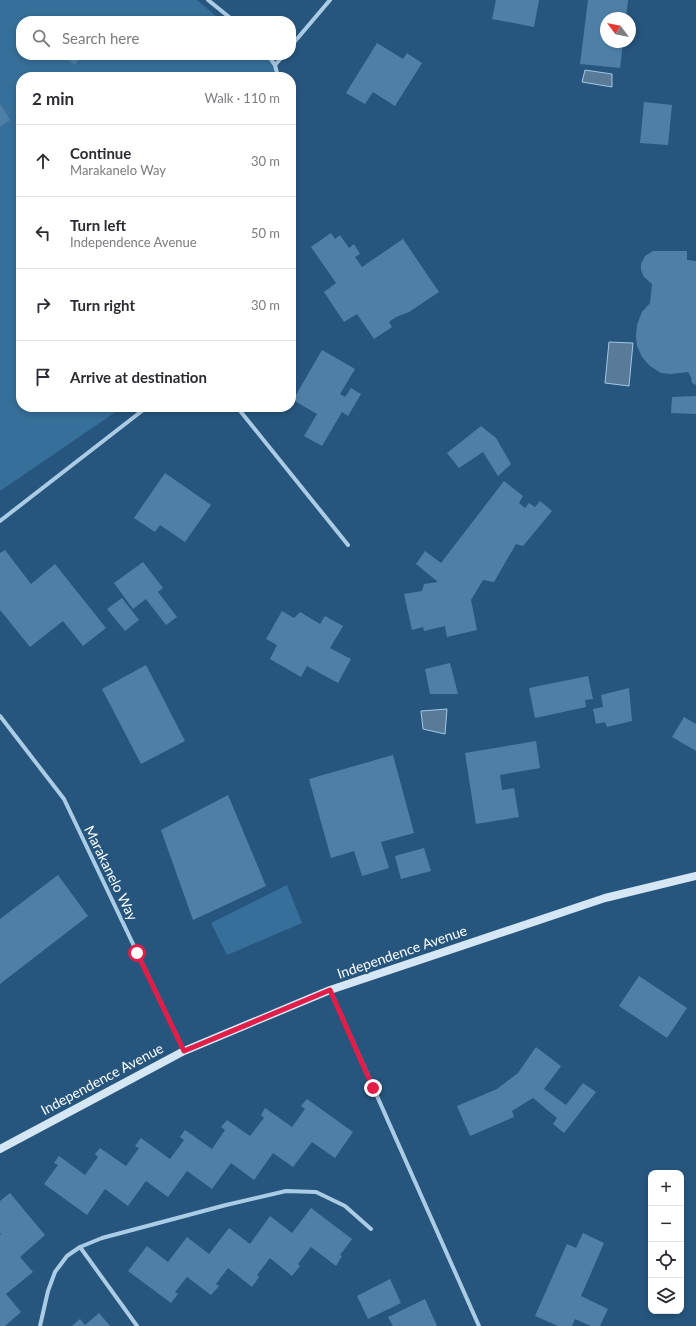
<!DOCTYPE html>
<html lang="en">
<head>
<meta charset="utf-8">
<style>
	:root { --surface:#fff; --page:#f2f2f3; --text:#2b2b33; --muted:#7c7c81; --line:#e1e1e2 }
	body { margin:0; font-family:Lato,sans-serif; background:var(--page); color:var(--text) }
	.controls { position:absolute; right:12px; bottom:12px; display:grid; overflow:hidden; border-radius:8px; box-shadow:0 2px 6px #0003 }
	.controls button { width:36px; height:36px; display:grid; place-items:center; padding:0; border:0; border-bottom:1px solid var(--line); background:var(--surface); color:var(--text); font:20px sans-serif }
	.compass { position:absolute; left:600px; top:12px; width:36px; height:36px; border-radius:50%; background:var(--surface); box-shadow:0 2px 6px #0003; rotate:302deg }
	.stop { position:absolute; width:12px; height:12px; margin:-9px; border:3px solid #e11d48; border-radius:50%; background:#fff }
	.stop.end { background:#e11d48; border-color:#fff; box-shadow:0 1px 4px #0008 }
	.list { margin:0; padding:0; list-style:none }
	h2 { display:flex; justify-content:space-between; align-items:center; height:52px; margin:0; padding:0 16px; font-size:17px }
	h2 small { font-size:13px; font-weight:400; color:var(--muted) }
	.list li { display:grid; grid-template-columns:26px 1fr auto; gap:12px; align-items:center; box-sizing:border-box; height:72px; padding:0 16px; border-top:1px solid var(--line) }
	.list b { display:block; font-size:15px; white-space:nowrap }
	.list p { margin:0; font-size:13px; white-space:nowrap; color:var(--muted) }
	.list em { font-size:13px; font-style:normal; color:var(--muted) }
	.icon { flex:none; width:22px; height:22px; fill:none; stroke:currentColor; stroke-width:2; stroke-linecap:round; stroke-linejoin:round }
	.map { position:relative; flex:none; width:696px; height:1326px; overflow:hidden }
	.search { position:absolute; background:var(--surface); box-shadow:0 2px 6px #0003; left:16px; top:16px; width:280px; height:44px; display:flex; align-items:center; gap:10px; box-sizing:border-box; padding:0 14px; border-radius:16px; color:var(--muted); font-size:15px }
	.panel { position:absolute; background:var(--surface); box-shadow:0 2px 6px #0003; left:16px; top:72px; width:280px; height:340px; border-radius:16px }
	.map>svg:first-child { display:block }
	.green { fill:#366f9a }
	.water { fill:#597b97; stroke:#a0c8e6 }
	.building { fill:#4e80a7 }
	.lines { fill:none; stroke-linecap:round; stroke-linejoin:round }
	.street { stroke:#abcce5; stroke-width:4 }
	.secondary { stroke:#d5e6f5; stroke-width:8 }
	.route { stroke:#e11d48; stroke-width:5 }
	.labels { text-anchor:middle; stroke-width:4; stroke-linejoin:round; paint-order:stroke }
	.street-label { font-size:14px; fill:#fff; stroke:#26567e }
</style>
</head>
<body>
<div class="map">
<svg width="696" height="1326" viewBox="0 0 696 1326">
	<rect width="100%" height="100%" fill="#26567e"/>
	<!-- green -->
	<g class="green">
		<path d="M 0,0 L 197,0 L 222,21 L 21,21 L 21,55 L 263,55 L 275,65 L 275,77 L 21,77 L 21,407 L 123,407 L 0,491 Z"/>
		<path d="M 287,885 L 302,923 L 227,955 L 211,923 Z"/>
	</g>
	<!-- water -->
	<g class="water">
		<path d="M 585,70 L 612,74 L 612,87 L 582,82 Z"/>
		<path d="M 609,342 L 633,343 L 629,386 L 605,383 Z"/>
		<path d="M 447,709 L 445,734 L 423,729 L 421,711 Z"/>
	</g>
	<!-- building -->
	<g class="building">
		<path d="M 496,0 L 539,0 L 534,27 L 492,19 Z"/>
		<path d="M 588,0 L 628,0 L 626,18 L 606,18 L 606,42 L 623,42 L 620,68 L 580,64 Z"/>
		<path d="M 377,43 L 403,59 L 407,53 L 422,63 L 395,106 L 373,92 L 365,104 L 346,93 Z"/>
		<path d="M 69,55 L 73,55 L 79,59 L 75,65 L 66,59 Z"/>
		<path d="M 644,102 L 672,105 L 668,145 L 640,143 Z"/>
		<path d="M 1,105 L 10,120 L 0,127 L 0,106 Z"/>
		<path d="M 331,233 L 335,239 L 340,235 L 349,248 L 354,244 L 360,254 L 355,257 L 362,267 L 403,239 L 439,292 L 409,312 L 396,317 L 389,322 L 392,327 L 374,339 L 357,314 L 344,322 L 324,292 L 336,283 L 311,247 Z"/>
		<path d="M 653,251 L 687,251 L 687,260 L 696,261 L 696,385 L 692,383 L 691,377 L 688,372 L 671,374 L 661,373 L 650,366 L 642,357 L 637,346 L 636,336 L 637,325 L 642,312 L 650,303 L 652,284 L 644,277 L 641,270 L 641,264 L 645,256 Z"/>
		<path d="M 322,350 L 355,369 L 340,394 L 345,397 L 351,388 L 361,394 L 348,416 L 342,412 L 322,446 L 304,436 L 317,414 L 293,400 Z"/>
		<path d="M 696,396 L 696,414 L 671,413 L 672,397 Z"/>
		<path d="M 481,426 L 496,438 L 511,464 L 498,476 L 483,452 L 459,468 L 447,453 Z"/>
		<path d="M 165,473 L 211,505 L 185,542 L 160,525 L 155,532 L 134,518 Z"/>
		<path d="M 504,481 L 523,496 L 519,503 L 525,508 L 529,503 L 535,507 L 540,501 L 552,511 L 523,546 L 516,544 L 494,582 L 483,580 L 471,600 L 477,630 L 447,637 L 445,626 L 424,631 L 423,627 L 412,630 L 404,594 L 422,591 L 424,584 L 438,582 L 416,564 L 425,551 L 441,563 Z"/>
		<path d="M 5,550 L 31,584 L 55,564 L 106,628 L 83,646 L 63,621 L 30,647 L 0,610 L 0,553 Z"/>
		<path d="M 143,562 L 163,588 L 158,592 L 177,617 L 166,625 L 146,599 L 133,609 L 114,583 Z"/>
		<path d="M 122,598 L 139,620 L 125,631 L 107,609 Z"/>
		<path d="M 282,611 L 294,618 L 300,612 L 320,624 L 325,616 L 343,626 L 330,648 L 351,659 L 338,683 L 307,666 L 301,677 L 270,659 L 277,645 L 266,639 Z"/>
		<path d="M 450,663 L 458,694 L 430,694 L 425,669 Z"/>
		<path d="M 146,665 L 185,741 L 141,764 L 102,689 Z"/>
		<path d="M 588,676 L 593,699 L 585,700 L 586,707 L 535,718 L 529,688 Z"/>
		<path d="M 629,688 L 632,721 L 607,727 L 605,722 L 596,724 L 593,709 L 603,707 L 601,695 Z"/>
		<path d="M 684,717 L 696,724 L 696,751 L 672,737 Z"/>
		<path d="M 536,741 L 540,768 L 500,775 L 502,790 L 514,788 L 519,817 L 476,824 L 465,753 Z"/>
		<path d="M 393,755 L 414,833 L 381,842 L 389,868 L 362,876 L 354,851 L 331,858 L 309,779 Z"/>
		<path d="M 228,795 L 266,886 L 193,920 L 161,830 Z"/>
		<path d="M 424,848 L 431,871 L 401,879 L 395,856 Z"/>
		<path d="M 58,875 L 88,916 L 0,984 L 0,919 Z"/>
		<path d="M 639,976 L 687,1008 L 667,1038 L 619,1006 Z"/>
		<path d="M 536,1047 L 561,1066 L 544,1089 L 566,1105 L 583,1083 L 596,1092 L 564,1133 L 553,1124 L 557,1118 L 533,1098 L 512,1111 L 514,1117 L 470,1136 L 457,1106 L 497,1089 L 518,1073 Z"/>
		<path d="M 307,1099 L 353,1132 L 335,1158 L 312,1142 L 293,1167 L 273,1153 L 254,1180 L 231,1163 L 212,1189 L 187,1171 L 168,1197 L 146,1181 L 128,1206 L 105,1189 L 87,1215 L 44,1184 L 58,1165 L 54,1163 L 59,1156 L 85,1175 L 98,1157 L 95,1154 L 100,1148 L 126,1166 L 139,1148 L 135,1146 L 141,1138 L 170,1159 L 184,1140 L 180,1137 L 185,1130 L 212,1149 L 225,1130 L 221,1127 L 227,1120 L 250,1136 L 264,1118 L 261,1115 L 265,1108 L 292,1127 L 305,1109 L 301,1106 Z"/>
		<path d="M 10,1193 L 45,1235 L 20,1257 L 33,1272 L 6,1294 L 21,1312 L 5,1326 L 0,1326 L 0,1235 L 1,1234 L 0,1233 L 0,1201 Z"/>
		<path d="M 311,1208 L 352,1239 L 340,1255 L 342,1256 L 336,1266 L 311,1247 L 298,1264 L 300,1266 L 292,1276 L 270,1258 L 257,1275 L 259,1277 L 252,1287 L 228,1268 L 216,1284 L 219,1286 L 211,1295 L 187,1277 L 175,1292 L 178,1294 L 171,1303 L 128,1271 L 147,1246 L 168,1262 L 187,1237 L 209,1254 L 229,1228 L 250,1244 L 270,1216 L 292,1233 Z"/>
		<path d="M 583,1233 L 604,1243 L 581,1296 L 608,1309 L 600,1326 L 591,1326 L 575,1319 L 572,1326 L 558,1326 L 535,1316 L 567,1244 L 576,1248 Z"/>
		<path d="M 390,1279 L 401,1303 L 368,1319 L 357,1296 Z"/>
		<path d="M 425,1299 L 437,1326 L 393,1326 L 388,1317 Z"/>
		<path d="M 99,1313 L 110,1326 L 72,1326 L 80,1319 L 85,1325 Z"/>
	</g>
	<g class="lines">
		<!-- street -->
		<g class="street">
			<path d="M 208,0 L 234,21"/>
			<path d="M 291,46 L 330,0"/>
			<path d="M 268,55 L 275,65 L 278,77"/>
			<path d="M 275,65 L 284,55"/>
			<path d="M 237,407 L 348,545"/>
			<path d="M 0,521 L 147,407"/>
			<path d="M 0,716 L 64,799 L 184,1051"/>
			<path d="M 330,990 L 479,1326"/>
			<path d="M 80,1247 L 137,1326"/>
			<path d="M 40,1326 L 48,1291 L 55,1272 L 67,1256 L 80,1247 L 102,1238 L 226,1205 L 286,1191 L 316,1192 L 345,1206 L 371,1229"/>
		</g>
		<!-- secondary -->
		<path class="secondary" d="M 0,1149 L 184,1051 L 330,990 L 605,898 L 696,876"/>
	</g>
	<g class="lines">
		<!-- route -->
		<path class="route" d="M 137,953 L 184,1051 L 330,990 L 373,1088"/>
	</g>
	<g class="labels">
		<!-- street labels -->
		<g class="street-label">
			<text transform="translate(111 873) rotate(64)" y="5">Marakanelo Way</text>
			<text transform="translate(402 952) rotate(-19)" y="5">Independence Avenue</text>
			<text transform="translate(102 1079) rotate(-28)" y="5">Independence Avenue</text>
		</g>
	</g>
</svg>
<div class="controls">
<button>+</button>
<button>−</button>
<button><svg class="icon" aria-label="locate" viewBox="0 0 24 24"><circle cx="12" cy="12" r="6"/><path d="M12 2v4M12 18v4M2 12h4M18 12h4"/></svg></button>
<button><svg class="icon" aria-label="layers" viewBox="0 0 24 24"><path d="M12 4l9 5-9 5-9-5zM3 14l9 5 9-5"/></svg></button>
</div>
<svg class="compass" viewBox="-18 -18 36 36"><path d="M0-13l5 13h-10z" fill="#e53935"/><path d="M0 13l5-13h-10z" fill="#7c7c81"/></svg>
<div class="stop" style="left:137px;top:953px"></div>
<div class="stop end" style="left:373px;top:1088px"></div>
<div class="search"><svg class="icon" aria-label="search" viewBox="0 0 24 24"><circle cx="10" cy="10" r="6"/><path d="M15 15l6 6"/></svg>Search here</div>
<section class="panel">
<h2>2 min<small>Walk · 110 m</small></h2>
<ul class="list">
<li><svg class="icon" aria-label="ahead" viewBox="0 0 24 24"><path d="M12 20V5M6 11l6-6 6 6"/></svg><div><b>Continue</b><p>Marakanelo Way</p></div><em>30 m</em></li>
<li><svg class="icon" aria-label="left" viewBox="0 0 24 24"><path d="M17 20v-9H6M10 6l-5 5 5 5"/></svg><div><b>Turn left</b><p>Independence Avenue</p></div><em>50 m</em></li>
<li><svg class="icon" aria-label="right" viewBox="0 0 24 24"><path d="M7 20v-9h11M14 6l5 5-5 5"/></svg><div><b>Turn right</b></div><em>30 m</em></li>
<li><svg class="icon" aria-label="arrive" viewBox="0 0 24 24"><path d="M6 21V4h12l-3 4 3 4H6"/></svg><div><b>Arrive at destination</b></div></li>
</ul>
</section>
</div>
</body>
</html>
